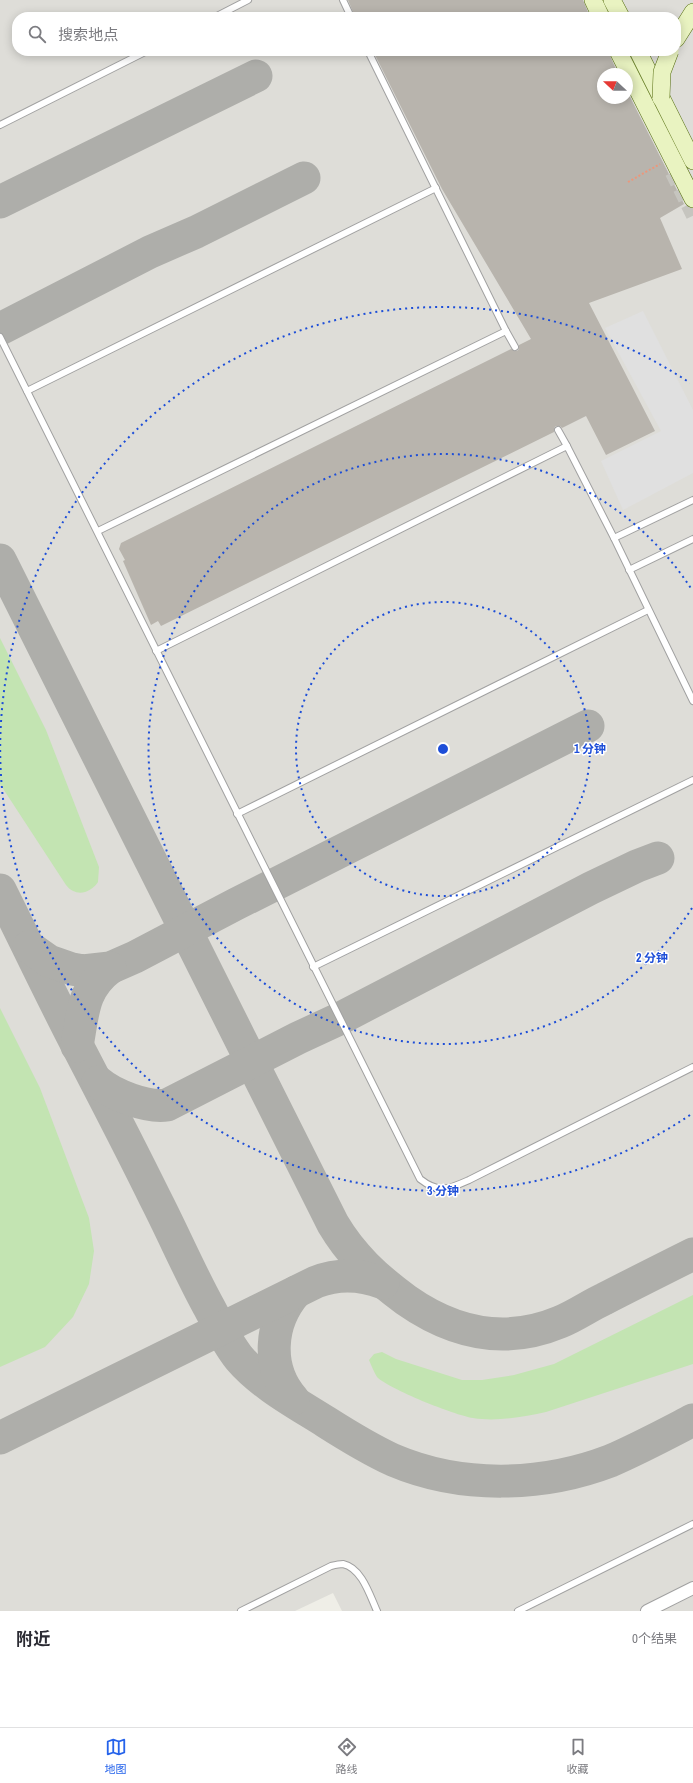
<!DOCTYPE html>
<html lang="zh">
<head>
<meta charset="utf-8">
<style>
	:root { --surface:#fff; --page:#f7f7f7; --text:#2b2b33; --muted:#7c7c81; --line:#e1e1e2; --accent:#2563eb }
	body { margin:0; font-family:"Archivo Narrow","Noto Sans SC",sans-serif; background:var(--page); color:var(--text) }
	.compass { position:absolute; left:597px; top:68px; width:36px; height:36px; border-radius:50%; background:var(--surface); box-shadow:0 2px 10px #0003; rotate:292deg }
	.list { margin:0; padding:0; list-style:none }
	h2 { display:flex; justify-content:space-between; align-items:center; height:52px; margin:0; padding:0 16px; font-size:17px }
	h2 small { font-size:13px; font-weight:400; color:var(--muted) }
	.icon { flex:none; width:22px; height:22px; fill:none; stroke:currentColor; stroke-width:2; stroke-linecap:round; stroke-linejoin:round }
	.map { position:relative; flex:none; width:693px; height:1611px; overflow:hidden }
	.search { position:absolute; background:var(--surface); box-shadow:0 2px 10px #0003; left:12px; right:12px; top:12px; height:44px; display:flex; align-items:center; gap:10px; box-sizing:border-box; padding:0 14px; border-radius:16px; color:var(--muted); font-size:15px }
	.sheet { height:116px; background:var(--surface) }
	nav { display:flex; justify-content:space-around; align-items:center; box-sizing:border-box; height:56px; border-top:1px solid var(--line); background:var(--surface); font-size:11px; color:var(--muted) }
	nav a { display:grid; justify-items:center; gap:2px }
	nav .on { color:var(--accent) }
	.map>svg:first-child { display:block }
	.airport { fill:#deddd8; fill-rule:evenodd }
	.grass { fill:#c3e4b2 }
	.parking { fill:#e0e0e0 }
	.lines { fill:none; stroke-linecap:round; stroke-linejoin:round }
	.taxiway { stroke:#aeaeaa; stroke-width:33 }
	.building { fill:#b8b4ad }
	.minor-tunnel { stroke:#c6c5bf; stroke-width:12; stroke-dasharray:12 6; stroke-linecap:butt }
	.service-casing { stroke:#a1a1a1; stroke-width:8 }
	.minor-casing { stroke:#a1a1a1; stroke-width:14 }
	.secondary-casing { stroke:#556d10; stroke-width:18 }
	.path { stroke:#ec977b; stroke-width:2; stroke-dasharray:2 2; stroke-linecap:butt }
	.service { stroke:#fff; stroke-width:6 }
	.minor { stroke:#fff; stroke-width:12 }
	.secondary { stroke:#e9f3c1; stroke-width:17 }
	.secondary-bridge-casing { stroke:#556d10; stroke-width:18; stroke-linecap:butt }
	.secondary-bridge { stroke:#e9f3c1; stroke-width:17 }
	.ring { fill:none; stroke:#1d4ed8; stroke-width:2; stroke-dasharray:2 4 }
	.centre { fill:#1d4ed8; stroke:#fff; stroke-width:2 }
	.ring-label { font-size:12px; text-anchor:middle; font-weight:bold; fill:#1d4ed8; stroke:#fff; stroke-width:3; stroke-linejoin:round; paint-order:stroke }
</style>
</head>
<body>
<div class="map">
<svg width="693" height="1611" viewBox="0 0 693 1611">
	<rect width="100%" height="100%" fill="#efeee7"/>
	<!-- airport -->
	<path class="airport" d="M 0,0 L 693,0 L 693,1611 L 342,1611 L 333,1593 L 295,1611 L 0,1611 ZM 17,17 L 676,17 L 676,51 L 17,51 ZM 603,74 L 627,74 L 627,98 L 603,98 Z"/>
	<!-- grass -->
	<g class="grass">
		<path d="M 0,638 L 46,730 L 99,867 L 98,882 C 90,894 75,897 66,885 L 0,784 Z"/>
		<path d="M 0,1008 L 40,1088 L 89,1218 L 94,1251 L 89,1284 L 73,1317 L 45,1347 L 0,1367 Z"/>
		<path d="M 693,1295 L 693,1364 L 546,1412 C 523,1417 496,1422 473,1418 C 454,1415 389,1389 377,1377 C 374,1372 371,1365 369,1360 L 374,1354 L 382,1352 L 396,1359 L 462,1380 L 482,1380 L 514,1375 L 554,1364 Z"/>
	</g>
	<!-- parking -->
	<path class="parking" d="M 643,311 L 693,410 L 693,473 L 623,510 L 601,461 L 661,431 L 605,328 Z"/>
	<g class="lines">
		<!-- taxiway -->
		<g class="taxiway">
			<path d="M 0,202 L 256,76"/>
			<path d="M 0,329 L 150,252 L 196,232 L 304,178"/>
			<path d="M 0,560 L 333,1224 C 352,1256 376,1278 406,1300 C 453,1333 505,1345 560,1322 C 575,1316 589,1306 604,1299 C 633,1284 663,1269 693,1254"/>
			<path d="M 0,890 C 26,942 51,995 78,1047 C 104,1097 130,1147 155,1198 C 174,1235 190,1273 210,1309 C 219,1326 227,1343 239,1358 C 262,1385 296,1403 326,1422 C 348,1436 369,1449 393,1460 C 461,1489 542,1487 610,1461 C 638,1449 666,1434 693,1420"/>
			<path d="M 29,947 L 49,961 L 72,969 L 83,971 L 110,968 L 135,957 L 236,904 L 588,726"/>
			<path d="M 77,1046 C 83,1014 82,989 110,968"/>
			<path d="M 98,1082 C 113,1095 147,1108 167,1105 L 298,1038 L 339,1019 L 591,888 L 637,866 L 658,858"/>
			<path d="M 293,1399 C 266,1368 269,1323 296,1292"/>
			<path d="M 0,1438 L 316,1282 C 339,1273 360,1274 383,1283"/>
		</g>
	</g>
	<!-- building -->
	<g class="building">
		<path d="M 348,0 L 583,0 L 590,17 L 355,17 Z"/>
		<path d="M 373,51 L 608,51 L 618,74 L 603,74 L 603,98 L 627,98 L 627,91 L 684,204 L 660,218 L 682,269 L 589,303 L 655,431 L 606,455 L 586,416 L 562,428 L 560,426 L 556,426 L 554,428 L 554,432 L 161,626 L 158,621 L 151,625 L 123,561 L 125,560 L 119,549 L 121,543 L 511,349 L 517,351 L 519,349 L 519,345 L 531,339 L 442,189 Z"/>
	</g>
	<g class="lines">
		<!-- minor-tunnel -->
		<path class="minor-tunnel" d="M 671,173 L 693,218"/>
		<defs>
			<g id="service">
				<path d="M 343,0 L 351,17"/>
				<path d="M 215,17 L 248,0"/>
				<path d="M 0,125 L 147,51"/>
				<path d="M 506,331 L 515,347"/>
				<path d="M 0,337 L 420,1179 C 439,1194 449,1189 469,1180 L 693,1067"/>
				<path d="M 27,391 L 436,188"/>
				<path d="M 558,430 L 567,446"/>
				<path d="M 98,531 L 506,331 L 368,51"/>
				<path d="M 614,538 L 693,500"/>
				<path d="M 629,570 L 693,539"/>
				<path d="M 156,651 L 567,446 L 614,538 L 693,701"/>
				<path d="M 237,814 L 648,610"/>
				<path d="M 313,967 L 693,780"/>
				<path d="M 241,1611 L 331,1566 C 335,1565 340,1564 343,1564 C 362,1568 370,1596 377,1611"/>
				<path d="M 518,1611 L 693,1524"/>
			</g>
			<path id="minor" d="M 647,1611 L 693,1588"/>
			<g id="secondary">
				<path d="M 593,0 L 601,17"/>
				<path d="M 612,0 L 621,17"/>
				<path d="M 676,39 L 693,12"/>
				<path d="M 618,51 L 693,199"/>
				<path d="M 638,51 L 693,161"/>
			</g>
		</defs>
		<!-- service casing -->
		<use href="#service" class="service-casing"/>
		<!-- minor casing -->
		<use href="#minor" class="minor-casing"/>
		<!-- secondary casing -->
		<use href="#secondary" class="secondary-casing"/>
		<!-- path -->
		<path class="path" d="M 628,182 L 660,164"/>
		<!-- service -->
		<use href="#service" class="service"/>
		<!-- minor -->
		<use href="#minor" class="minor"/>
		<!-- secondary -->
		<use href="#secondary" class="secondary"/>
		<defs>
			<path id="secondary-bridge" d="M 661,98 L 662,72 L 670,51"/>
		</defs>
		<!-- secondary-bridge casing -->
		<use href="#secondary-bridge" class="secondary-bridge-casing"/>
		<!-- secondary-bridge -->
		<use href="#secondary-bridge" class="secondary-bridge"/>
	</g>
	<!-- distance rings -->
	<g class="ring">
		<circle cx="443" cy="749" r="147"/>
		<path d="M692 908A295 295 0 1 1 692 590"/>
		<path d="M690 1115A442 442 0 1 1 690 383"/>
	</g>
	<circle cx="443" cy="749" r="6" class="centre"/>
	<g class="ring-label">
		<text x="590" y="753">1 分钟</text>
		<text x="652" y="962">2 分钟</text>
		<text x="443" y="1195">3 分钟</text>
	</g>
</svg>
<svg class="compass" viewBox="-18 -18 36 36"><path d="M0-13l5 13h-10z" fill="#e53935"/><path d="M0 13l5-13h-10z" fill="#7c7c81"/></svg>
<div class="search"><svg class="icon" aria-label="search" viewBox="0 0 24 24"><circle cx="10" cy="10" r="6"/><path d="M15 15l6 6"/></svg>搜索地点</div>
</div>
<section class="sheet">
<h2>附近<small>0个结果</small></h2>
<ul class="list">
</ul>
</section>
<nav>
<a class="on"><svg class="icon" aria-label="map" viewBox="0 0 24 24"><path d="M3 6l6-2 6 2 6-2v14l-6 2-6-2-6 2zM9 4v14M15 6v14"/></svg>地图</a>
<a><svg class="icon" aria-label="directions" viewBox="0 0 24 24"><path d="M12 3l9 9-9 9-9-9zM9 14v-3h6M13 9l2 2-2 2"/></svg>路线</a>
<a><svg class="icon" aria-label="saved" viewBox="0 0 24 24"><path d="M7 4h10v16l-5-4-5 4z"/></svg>收藏</a>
</nav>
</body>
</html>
